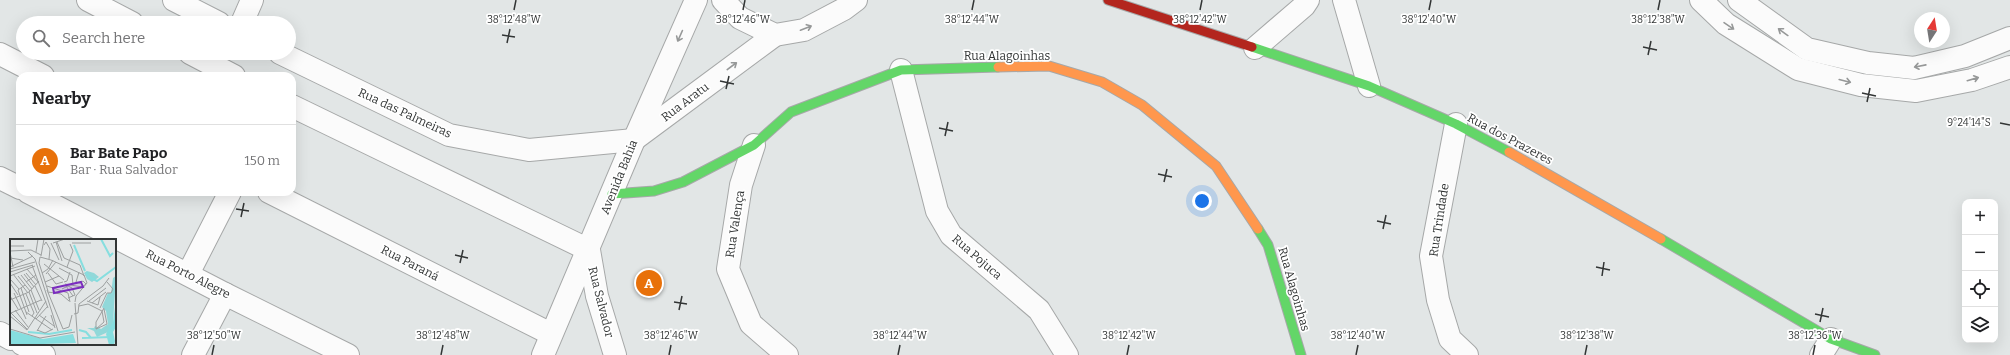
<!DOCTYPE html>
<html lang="en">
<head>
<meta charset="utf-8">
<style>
	:root { --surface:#fff; --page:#f2f2f2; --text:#202124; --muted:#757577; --line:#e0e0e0; --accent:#ea580c }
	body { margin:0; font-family:Bitter,serif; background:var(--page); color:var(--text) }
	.controls { position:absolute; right:12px; bottom:12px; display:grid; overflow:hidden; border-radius:8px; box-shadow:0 4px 16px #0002 }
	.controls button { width:36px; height:36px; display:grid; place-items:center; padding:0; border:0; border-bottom:1px solid var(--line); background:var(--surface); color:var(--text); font:20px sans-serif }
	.compass { position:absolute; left:1914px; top:12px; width:36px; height:36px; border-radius:50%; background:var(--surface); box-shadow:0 4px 16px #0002; rotate:12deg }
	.you { position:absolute; left:1202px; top:201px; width:14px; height:14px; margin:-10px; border:3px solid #fff; border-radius:50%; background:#1a73e8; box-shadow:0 0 0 6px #1a73e833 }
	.badge { display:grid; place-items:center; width:26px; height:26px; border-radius:50%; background:var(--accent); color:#fff; font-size:13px; font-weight:700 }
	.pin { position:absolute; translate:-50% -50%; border:2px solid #fff; box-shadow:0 1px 4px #0006 }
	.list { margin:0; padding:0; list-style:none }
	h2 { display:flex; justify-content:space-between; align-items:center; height:52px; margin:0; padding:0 16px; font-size:17px }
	h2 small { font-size:13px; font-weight:400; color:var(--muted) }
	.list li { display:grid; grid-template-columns:26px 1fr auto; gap:12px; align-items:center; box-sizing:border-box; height:72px; padding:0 16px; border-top:1px solid var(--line) }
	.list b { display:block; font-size:15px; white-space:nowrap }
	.list p { margin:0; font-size:13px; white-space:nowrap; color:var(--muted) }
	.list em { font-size:13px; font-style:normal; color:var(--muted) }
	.icon { flex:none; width:22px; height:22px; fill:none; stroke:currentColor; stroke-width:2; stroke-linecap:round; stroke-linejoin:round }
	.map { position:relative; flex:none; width:2010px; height:355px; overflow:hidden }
	.search { position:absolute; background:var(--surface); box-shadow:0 4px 16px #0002; left:16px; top:16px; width:280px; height:44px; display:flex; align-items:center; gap:10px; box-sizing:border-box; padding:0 14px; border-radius:22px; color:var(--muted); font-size:15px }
	.panel { position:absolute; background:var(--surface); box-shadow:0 4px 16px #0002; left:16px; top:72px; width:280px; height:124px; border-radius:12px }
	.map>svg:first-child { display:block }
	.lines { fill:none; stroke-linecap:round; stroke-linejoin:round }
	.street-casing { stroke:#a6a8a8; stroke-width:24 }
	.fast-casing { stroke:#a6a8a8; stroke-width:11 }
	.slow-casing { stroke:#a6a8a8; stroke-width:11 }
	.jam-casing { stroke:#a6a8a8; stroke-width:11 }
	.street { stroke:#fbfbfb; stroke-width:22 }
	.fast { stroke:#63d668; stroke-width:9 }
	.slow { stroke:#ff974d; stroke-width:9 }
	.jam { stroke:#b3261e; stroke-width:9 }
	.oneway { stroke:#969898 }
	.ticks { fill:none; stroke:#323535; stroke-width:1.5 }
	.labels { text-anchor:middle; stroke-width:3.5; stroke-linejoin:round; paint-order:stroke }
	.street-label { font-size:12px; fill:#323535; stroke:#fff }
	.inset-river { fill:none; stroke:#86dedf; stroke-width:2 }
	.inset-road { fill:none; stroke:#9c9f9f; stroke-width:1 }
	.view { fill:#7b2cbf; fill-opacity:0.15; stroke:#7b2cbf; stroke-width:2 }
	.inset-edge { fill:none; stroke:#323535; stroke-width:2 }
	.ticks-label { font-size:10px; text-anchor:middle; fill:#323535; stroke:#fff; stroke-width:3.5; stroke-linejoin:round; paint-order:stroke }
</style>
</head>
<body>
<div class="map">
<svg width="2010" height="355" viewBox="0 0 2010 355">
	<rect width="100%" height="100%" fill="#e2e6e6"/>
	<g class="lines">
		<defs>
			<g id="street">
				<path d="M 88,0 L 132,23"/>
				<path d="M 174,0 L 219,23"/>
				<path d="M 723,0 L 740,18 L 775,35 L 804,30 L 844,9 L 856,0"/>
				<path d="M 1344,0 L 1369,86"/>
				<path d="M 1701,0 L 1726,24 L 1798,69 L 1861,85 L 1916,91 L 1972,80 L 2010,67"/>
				<path d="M 1739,0 L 1807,49 L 1868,63 L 1914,68 L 1965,56 L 2010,38"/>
				<path d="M 242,23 L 252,0"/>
				<path d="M 1255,48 L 1304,6 L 1308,0"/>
				<path d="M 190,53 L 234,76"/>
				<path d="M 280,53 L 449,135 L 529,150 L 634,140"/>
				<path d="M 0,54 L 43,76"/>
				<path d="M 901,70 L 937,211 L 951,235 L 1039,310 L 1067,355"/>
				<path d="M 292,106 L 589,250 L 597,296 L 615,355"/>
				<path d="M 1456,124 L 1431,256 L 1438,300 L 1450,339 L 1467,355"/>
				<path d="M 636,138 L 775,35"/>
				<path d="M 754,145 L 741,185 L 728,269 L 751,324 L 787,355"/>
				<path d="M 0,178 L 20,188"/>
				<path d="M 28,192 L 225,294 L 348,355"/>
				<path d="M 269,192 L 551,334"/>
				<path d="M 188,274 L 230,192"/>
				<path d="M 0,333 L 11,339"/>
				<path d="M 22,344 L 44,355"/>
				<path d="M 193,355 L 225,294"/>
				<path d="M 543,355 L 634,140 L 696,0"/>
				<path d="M 1821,355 L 1831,339"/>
			</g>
			<g id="fast">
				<path d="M 1252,47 L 1369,86 L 1456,124 L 1509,152"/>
				<path d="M 612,194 L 654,191 L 683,182 L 754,145 L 791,112 L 901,70 L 998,67"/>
				<path d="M 1258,229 L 1268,245 L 1301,355"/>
				<path d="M 1661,239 L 1831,339 L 1875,355"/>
			</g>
			<g id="slow">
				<path d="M 998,67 L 1049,66 L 1102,82 L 1142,105 L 1216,166 L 1258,229"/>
				<path d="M 1509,152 L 1661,239"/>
			</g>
			<path id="jam" d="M 1108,0 L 1252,47"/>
		</defs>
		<!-- street casing -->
		<use href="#street" class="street-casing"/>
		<!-- fast casing -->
		<use href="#fast" class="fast-casing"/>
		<!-- slow casing -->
		<use href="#slow" class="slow-casing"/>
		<!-- jam casing -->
		<use href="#jam" class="jam-casing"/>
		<!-- street -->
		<use href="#street" class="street"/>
		<!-- fast -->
		<use href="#fast" class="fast"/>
		<!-- slow -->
		<use href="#slow" class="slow"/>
		<!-- jam -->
		<use href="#jam" class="jam"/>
	</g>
	<!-- one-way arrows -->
	<defs><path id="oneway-shaft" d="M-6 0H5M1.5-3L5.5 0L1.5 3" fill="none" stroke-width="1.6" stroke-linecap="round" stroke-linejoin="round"/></defs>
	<g class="oneway">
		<use href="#oneway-shaft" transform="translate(1729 26) rotate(34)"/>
		<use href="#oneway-shaft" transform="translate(806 28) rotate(-21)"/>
		<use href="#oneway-shaft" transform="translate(1783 32) rotate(-144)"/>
		<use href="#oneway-shaft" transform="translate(680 36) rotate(114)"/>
		<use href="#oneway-shaft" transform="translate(732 66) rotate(-37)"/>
		<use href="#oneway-shaft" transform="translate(1920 66) rotate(169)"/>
		<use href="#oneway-shaft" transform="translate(1973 79) rotate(-16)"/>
		<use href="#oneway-shaft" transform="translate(1845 81) rotate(14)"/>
	</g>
	<!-- ticks -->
	<path class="ticks" d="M 514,10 L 516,0M 743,10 L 745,0M 972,10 L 974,0M 1200,10 L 1202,0M 1429,10 L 1431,0M 1658,10 L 1660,0M 502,35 L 515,37M 507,43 L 510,29M 1643,47 L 1657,50M 1648,55 L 1651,41M 720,81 L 734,84M 726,89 L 729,76M 1862,93 L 1876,96M 1867,102 L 1870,88M 2000,123 L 2010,125M 939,128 L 953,131M 945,136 L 948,122M 1158,174 L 1172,177M 1164,182 L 1167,169M 236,209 L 249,211M 241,217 L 244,203M 1377,221 L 1391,224M 1383,229 L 1386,215M 455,255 L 468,258M 460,263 L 463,250M 1596,267 L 1610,270M 1602,276 L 1604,262M 674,302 L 687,304M 679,310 L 682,296M 1815,314 L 1829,317M 1820,322 L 1823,308M 212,355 L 214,345M 441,355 L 443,345M 669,355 L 671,345M 898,355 L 900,345M 1127,355 L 1129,345M 1356,355 L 1358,345M 1585,355 L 1587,345M 1813,355 L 1815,345"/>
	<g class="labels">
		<!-- street labels -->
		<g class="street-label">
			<text x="1007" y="60">Rua Alagoinhas</text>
			<text transform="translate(685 102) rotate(-37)" y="4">Rua Aratu</text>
			<text transform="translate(405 113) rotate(25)" y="4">Rua das Palmeiras</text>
			<text transform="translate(1510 139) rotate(28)" y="4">Rua dos Prazeres</text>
			<text transform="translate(619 177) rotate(-68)" y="4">Avenida Bahia</text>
			<text transform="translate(1439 220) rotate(-81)" y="4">Rua Trindade</text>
			<text transform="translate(735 224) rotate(-81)" y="4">Rua Valença</text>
			<text transform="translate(977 257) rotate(41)" y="4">Rua Pojuca</text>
			<text transform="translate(410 263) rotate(27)" y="4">Rua Paraná</text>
			<text transform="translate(188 274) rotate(27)" y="4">Rua Porto Alegre</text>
			<text transform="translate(1294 289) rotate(74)" y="4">Rua Alagoinhas</text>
			<text transform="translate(601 302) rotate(76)" y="4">Rua Salvador</text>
		</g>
	</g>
	<!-- overview -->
	<g transform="translate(10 239)">
		<rect width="106" height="106" fill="#e2e6e6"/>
		<path d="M 77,32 L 84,34 L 89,38 L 82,43 L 77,40 L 74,34 ZM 106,37 L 103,84 L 98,93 L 87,98 L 84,92 L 77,89 L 84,89 L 85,87 L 91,90 L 98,85 L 96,72 L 92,68 L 98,54 L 101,54 L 103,39 Z" fill="#91d8d9"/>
		<path d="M 106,60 L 106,88 L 103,93 L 105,102 L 104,106 L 99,106 L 96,95 L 103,83 ZM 0,91 L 33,100 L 63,95 L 66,104 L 0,106 Z" fill="#86dedf"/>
		<path class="inset-river" d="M 91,0 L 100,17 L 103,14M 64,6 L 75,32M 76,33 L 79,38 L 87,42 L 106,28M 69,91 L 76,93 L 81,99M 18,93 L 39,95 L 62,91M 72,99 L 101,98"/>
		<path class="inset-road" d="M 46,3 L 52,22M 47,3 L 54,19 L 70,26 L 74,37M 41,4 L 49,21M 43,4 L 55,0M 62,4 L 81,4M 34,6 L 36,3 L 40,10 L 39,20M 0,7 L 14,7M 0,12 L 21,11 L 31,16M 0,13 L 3,28M 18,13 L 25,20 L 48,92M 26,13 L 28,0M 31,17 L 34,0M 0,19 L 13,21M 34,25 L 54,41M 22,26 L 38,69M 0,28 L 23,17M 57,28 L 63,12 L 60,5M 49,29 L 62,36 L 63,46M 0,30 L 25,23M 17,30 L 29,44M 0,33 L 23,26M 69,33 L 66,43 L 70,44 L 73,42M 16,34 L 26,46M 32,34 L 38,30 L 43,21M 38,34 L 46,45 L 53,43M 3,35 L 18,54M 14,35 L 24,48M 36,35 L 46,23M 11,36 L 22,50M 0,37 L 25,27M 8,37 L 20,52M 1,41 L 9,50M 16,43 L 26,36M 35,43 L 49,37M 54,43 L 57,42 L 60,33M 0,44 L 8,56M 55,45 L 72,48 L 76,45 L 73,42M 15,46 L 8,51 L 17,76M 25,47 L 32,62M 37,47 L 58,54 L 60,63M 56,47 L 63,57M 11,49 L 19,73M 52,50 L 58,47 L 62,49 L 65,56 L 58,59M 21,51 L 29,71M 37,51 L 53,90 L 59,88 L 62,76M 38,52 L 29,24 L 30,18 L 41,21 L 74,36 L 77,44 L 66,57 L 65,63M 19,53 L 27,74M 38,53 L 51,55 L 59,62M 4,54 L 16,80M 97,54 L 101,54 L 103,50 L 97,43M 16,55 L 24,74 L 22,77M 0,57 L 8,70M 0,61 L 19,53 L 29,42M 77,62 L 88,66 L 90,58M 79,62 L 96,49M 65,64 L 68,106M 82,64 L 96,53M 69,65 L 93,47 L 99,39M 69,67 L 78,65 L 92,72M 90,69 L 97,54M 5,71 L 18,88M 0,73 L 17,90M 16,73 L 42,91M 1,74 L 31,61M 64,75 L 68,74 L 69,65M 29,76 L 44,87M 41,76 L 45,89M 0,77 L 17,91 L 36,62M 26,80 L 38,67M 0,90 L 30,99 L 65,93M 86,90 L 97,85 L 94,70M 86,90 L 86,83 L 94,69M 86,90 L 94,83 L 92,72M 27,91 L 35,94 L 43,90M 27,92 L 36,77"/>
		<path class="view" d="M 71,43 L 73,48 L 44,54 L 43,49 Z"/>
		<rect width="106" height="106" class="inset-edge"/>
	</g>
	<g class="ticks-label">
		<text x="514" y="23">38°12'48"W</text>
		<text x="743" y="23">38°12'46"W</text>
		<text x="972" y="23">38°12'44"W</text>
		<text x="1200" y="23">38°12'42"W</text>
		<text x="1429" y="23">38°12'40"W</text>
		<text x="1658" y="23">38°12'38"W</text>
		<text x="1969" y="126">9°24'14"S</text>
		<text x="214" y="339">38°12'50"W</text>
		<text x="443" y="339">38°12'48"W</text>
		<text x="671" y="339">38°12'46"W</text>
		<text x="900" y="339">38°12'44"W</text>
		<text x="1129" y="339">38°12'42"W</text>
		<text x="1358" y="339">38°12'40"W</text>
		<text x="1587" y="339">38°12'38"W</text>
		<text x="1815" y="339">38°12'36"W</text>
	</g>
</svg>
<div class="controls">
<button>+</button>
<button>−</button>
<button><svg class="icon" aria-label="locate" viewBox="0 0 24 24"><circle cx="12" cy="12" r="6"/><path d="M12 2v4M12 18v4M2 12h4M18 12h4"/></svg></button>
<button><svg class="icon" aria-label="layers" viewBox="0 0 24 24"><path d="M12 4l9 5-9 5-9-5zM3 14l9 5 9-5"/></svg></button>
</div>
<svg class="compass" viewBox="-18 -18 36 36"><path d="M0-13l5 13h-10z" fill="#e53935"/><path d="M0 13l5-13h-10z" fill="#757577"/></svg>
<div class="you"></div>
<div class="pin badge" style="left:649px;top:283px;background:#e8710a">A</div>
<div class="search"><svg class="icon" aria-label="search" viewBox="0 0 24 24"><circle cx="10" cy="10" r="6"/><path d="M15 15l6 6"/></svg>Search here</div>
<section class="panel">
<h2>Nearby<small></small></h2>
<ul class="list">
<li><span class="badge" style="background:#e8710a">A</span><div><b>Bar Bate Papo</b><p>Bar · Rua Salvador</p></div><em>150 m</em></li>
</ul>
</section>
</div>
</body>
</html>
